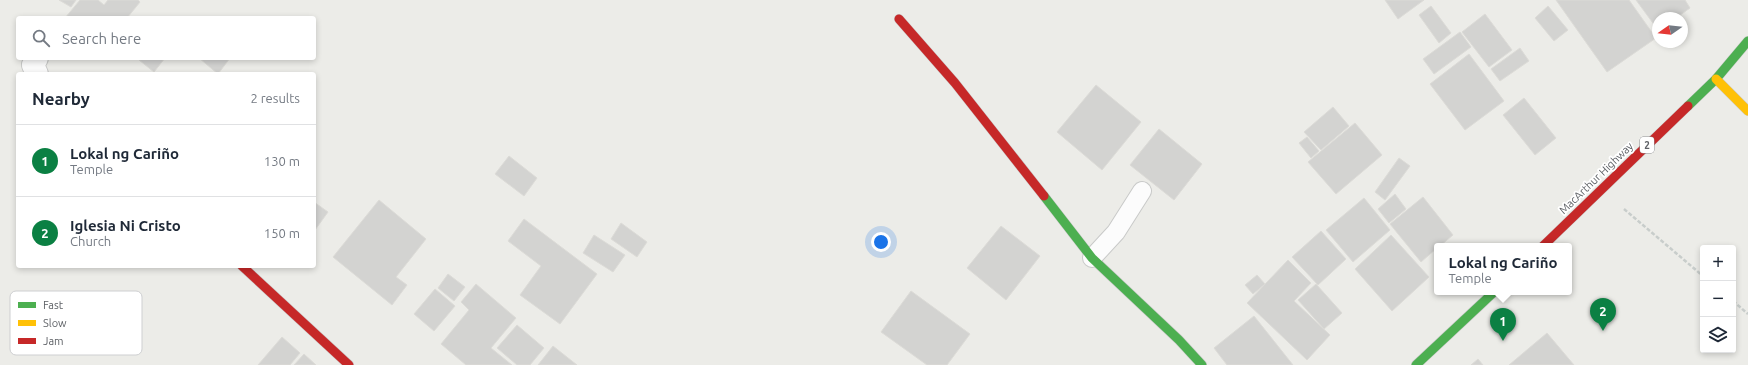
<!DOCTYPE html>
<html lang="en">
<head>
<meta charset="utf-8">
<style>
	:root { --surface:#fff; --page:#f6f6f7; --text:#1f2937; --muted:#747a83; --line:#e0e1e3; --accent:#0b8043 }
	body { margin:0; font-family:Ubuntu,sans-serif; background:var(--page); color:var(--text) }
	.controls { position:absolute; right:12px; bottom:12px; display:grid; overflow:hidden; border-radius:4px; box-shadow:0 2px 6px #0003 }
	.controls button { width:36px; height:36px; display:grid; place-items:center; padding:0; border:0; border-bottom:1px solid var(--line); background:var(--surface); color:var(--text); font:20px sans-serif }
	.compass { position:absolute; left:1652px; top:12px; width:36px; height:36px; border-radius:50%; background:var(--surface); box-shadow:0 2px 6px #0003; rotate:256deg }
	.you { position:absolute; left:881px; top:242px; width:14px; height:14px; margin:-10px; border:3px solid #fff; border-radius:50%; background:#1a73e8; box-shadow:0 0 0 6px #1a73e833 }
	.badge { display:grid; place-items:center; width:26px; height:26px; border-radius:50%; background:var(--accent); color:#fff; font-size:13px; font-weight:700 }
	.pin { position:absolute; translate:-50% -33px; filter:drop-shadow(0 1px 2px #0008) }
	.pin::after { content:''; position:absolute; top:21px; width:14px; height:12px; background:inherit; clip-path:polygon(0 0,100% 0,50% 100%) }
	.popup { position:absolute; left:1434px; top:243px; width:138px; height:52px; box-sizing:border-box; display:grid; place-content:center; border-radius:4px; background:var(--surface); filter:drop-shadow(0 1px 3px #0005); font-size:13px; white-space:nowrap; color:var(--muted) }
	.popup b { font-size:15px; color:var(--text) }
	.popup::after { content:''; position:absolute; left:50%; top:100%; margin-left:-8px; border:8px solid transparent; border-top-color:var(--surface) }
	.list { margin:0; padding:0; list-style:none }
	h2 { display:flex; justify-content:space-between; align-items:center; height:52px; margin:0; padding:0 16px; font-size:17px }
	h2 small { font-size:13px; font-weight:400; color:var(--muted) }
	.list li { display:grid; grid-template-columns:26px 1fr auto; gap:12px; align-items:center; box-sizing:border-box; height:72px; padding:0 16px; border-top:1px solid var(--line) }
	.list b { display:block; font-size:15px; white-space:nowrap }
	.list p { margin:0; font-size:13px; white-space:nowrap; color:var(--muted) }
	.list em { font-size:13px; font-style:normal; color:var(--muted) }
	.icon { flex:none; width:22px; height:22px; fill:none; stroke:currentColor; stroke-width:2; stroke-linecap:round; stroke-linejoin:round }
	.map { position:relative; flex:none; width:1748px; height:365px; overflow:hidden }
	.search { position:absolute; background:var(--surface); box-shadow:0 2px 6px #0003; left:16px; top:16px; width:300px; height:44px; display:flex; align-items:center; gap:10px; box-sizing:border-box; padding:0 14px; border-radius:4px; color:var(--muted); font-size:15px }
	.panel { position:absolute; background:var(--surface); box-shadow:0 2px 6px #0003; left:16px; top:72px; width:300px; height:196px; border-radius:4px }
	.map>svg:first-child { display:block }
	.building { fill:#d3d3d1; stroke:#dcdbd7 }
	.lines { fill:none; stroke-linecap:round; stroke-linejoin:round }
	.lane-casing { stroke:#c9cac9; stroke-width:20 }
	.street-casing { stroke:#c9cac9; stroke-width:24 }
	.fast-casing { stroke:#c8c8c8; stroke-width:10 }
	.slow-casing { stroke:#c8c8c8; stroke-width:10 }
	.jam-casing { stroke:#c8c8c8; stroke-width:10 }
	.path { stroke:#c8cdcb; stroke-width:2.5; stroke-dasharray:4 2; stroke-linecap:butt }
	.lane { stroke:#fcfcfc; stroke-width:18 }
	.street { stroke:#fcfcfc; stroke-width:22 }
	.fast { stroke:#4caf50; stroke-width:9 }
	.slow { stroke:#ffc107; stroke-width:9 }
	.jam { stroke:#c62828; stroke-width:9 }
	.labels { text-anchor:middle; stroke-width:3.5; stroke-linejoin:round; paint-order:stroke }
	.shield { fill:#fff; stroke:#8e9093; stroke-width:1 }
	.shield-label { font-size:10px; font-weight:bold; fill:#5d6065 }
	.street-label { font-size:11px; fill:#5d6065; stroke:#fff }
	.key { fill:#fff; stroke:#cecfd1; stroke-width:1 }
	.key-label { font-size:11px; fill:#5d6065 }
</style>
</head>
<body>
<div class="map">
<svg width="1748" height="365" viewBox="0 0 1748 365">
	<rect width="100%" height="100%" fill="#ecece8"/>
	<!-- building -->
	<g class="building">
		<path d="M 59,0 L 76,0 L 71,7 Z"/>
		<path d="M 80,0 L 98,0 L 104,5 L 108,0 L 138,0 L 140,2 L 127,18 L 65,18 Z"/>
		<path d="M 1385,0 L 1424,0 L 1398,19 Z"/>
		<path d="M 1556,0 L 1629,0 L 1656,38 L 1607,72 Z"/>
		<path d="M 1636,0 L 1685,0 L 1690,8 L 1676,18 L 1658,18 L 1658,30 Z"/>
		<path d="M 1431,6 L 1451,33 L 1439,43 L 1419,15 Z"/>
		<path d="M 1548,6 L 1568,30 L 1554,41 L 1535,18 Z"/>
		<path d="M 1485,14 L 1512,50 L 1489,67 L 1462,32 Z"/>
		<path d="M 1460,32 L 1471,47 L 1434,74 L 1423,59 Z"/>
		<path d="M 1520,48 L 1529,61 L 1500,81 L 1491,69 Z"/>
		<path d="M 1469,54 L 1504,101 L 1465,130 L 1430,84 Z"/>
		<path d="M 140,58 L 165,58 L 154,72 L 139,60 Z"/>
		<path d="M 199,58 L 230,58 L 218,74 Z"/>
		<path d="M 1096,85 L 1141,122 L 1102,170 L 1057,132 Z"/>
		<path d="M 1524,98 L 1556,138 L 1535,155 L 1503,115 Z"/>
		<path d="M 1333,107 L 1349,126 L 1321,150 L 1304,132 Z"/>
		<path d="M 1355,123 L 1382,155 L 1336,194 L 1308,162 Z"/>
		<path d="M 1159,129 L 1202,164 L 1174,200 L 1130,165 Z"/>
		<path d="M 1307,137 L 1319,151 L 1311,158 L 1299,143 Z"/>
		<path d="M 509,156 L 537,178 L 524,196 L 495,174 Z"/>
		<path d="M 1399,158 L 1410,166 L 1385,200 L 1375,192 Z"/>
		<path d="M 1395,194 L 1406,209 L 1389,223 L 1378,209 Z"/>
		<path d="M 1423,197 L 1453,235 L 1440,246 L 1437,246 L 1437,248 L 1421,262 L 1390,224 Z"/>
		<path d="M 1364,198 L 1390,230 L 1353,262 L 1326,230 Z"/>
		<path d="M 379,200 L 426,239 L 396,277 L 407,285 L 392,305 L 333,257 Z"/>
		<path d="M 314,202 L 328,212 L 315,230 L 314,229 Z"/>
		<path d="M 524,219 L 597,274 L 560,324 L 520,295 L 541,266 L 508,241 Z"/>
		<path d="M 621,223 L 647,242 L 637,257 L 611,239 Z"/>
		<path d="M 1001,226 L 1040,256 L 1006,300 L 967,268 Z"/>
		<path d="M 1321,231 L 1346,259 L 1318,285 L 1292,257 Z"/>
		<path d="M 594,235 L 625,255 L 613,272 L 583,253 Z"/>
		<path d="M 1391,235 L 1429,277 L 1392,311 L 1355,269 Z"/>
		<path d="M 1288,260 L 1311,283 L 1294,301 L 1330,335 L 1307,360 L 1247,303 Z"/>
		<path d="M 448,274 L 465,287 L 454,301 L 438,288 Z"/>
		<path d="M 1257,275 L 1265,284 L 1253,294 L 1245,285 Z"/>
		<path d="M 476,284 L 516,318 L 491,348 L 512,365 L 466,365 L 441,344 L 469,310 L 461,302 Z"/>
		<path d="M 1316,284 L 1342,313 L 1324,329 L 1298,300 Z"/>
		<path d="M 435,289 L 455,306 L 434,331 L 414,314 Z"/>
		<path d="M 911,291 L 970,334 L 947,365 L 927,365 L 881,332 Z"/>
		<path d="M 1254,316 L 1293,365 L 1227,365 L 1214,348 Z"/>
		<path d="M 517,325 L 544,348 L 530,365 L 517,365 L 497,348 Z"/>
		<path d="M 1547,333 L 1574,365 L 1509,365 Z"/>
		<path d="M 282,337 L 300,353 L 290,365 L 258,365 Z"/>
		<path d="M 553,346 L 577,365 L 538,365 Z"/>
		<path d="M 304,354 L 316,365 L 294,365 Z"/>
		<path d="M 1478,359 L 1483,365 L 1471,365 Z"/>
	</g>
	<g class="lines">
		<defs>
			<path id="lane" d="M 1092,258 L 1116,232 L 1142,191"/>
			<path id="street" d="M 37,58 L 33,65 L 37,74"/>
			<g id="fast">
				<path d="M 1688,106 L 1716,79 L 1748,41"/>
				<path d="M 1044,196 L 1092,258 L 1179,340 L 1202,365"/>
				<path d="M 1416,365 L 1494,292"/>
			</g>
			<path id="slow" d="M 1716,79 L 1748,111"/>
			<g id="jam">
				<path d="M 899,19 L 955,83 L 1044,196"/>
				<path d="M 1543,246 L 1688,106"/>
				<path d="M 242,266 L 349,365"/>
			</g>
		</defs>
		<!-- lane casing -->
		<use href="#lane" class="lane-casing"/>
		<!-- street casing -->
		<use href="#street" class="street-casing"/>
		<!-- fast casing -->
		<use href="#fast" class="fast-casing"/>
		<!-- slow casing -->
		<use href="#slow" class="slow-casing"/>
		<!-- jam casing -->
		<use href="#jam" class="jam-casing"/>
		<!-- path -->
		<g class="path">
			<path d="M 1624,209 L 1703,276"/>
			<path d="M 1733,301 L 1748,314"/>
		</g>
		<!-- lane -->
		<use href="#lane" class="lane"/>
		<!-- street -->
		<use href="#street" class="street"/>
		<!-- fast -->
		<use href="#fast" class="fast"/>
		<!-- slow -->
		<use href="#slow" class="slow"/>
		<!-- jam -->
		<use href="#jam" class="jam"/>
	</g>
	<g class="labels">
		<!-- shield labels -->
		<rect class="shield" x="1640" y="137" width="14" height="16" rx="3"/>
		<g class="shield-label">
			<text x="1647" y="149">2</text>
		</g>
		<!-- street labels -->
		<g class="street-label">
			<text transform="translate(1596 178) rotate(-44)" y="4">MacArthur Highway</text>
		</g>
	</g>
	<!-- legend -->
	<rect x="10" y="291" width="132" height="64" rx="6" class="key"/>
	<rect x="18" y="302" width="18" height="6" fill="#4caf50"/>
	<rect x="18" y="320" width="18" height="6" fill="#ffc107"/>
	<rect x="18" y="338" width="18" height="6" fill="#c62828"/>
	<g class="key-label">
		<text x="43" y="309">Fast</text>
		<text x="43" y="327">Slow</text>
		<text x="43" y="345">Jam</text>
	</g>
</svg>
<div class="controls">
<button>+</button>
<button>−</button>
<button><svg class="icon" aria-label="layers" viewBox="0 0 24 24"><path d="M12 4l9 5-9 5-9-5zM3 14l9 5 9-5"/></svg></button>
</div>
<svg class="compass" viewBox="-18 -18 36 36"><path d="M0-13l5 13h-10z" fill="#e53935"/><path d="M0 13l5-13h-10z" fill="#747a83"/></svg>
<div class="you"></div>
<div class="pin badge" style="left:1503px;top:341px">1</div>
<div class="popup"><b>Lokal ng Cariño</b>Temple</div>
<div class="pin badge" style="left:1603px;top:331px">2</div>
<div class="search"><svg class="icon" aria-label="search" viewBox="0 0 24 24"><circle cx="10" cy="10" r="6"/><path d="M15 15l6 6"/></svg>Search here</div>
<section class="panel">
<h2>Nearby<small>2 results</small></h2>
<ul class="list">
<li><span class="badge">1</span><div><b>Lokal ng Cariño</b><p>Temple</p></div><em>130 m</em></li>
<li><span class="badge">2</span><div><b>Iglesia Ni Cristo</b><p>Church</p></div><em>150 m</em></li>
</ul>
</section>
</div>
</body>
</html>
